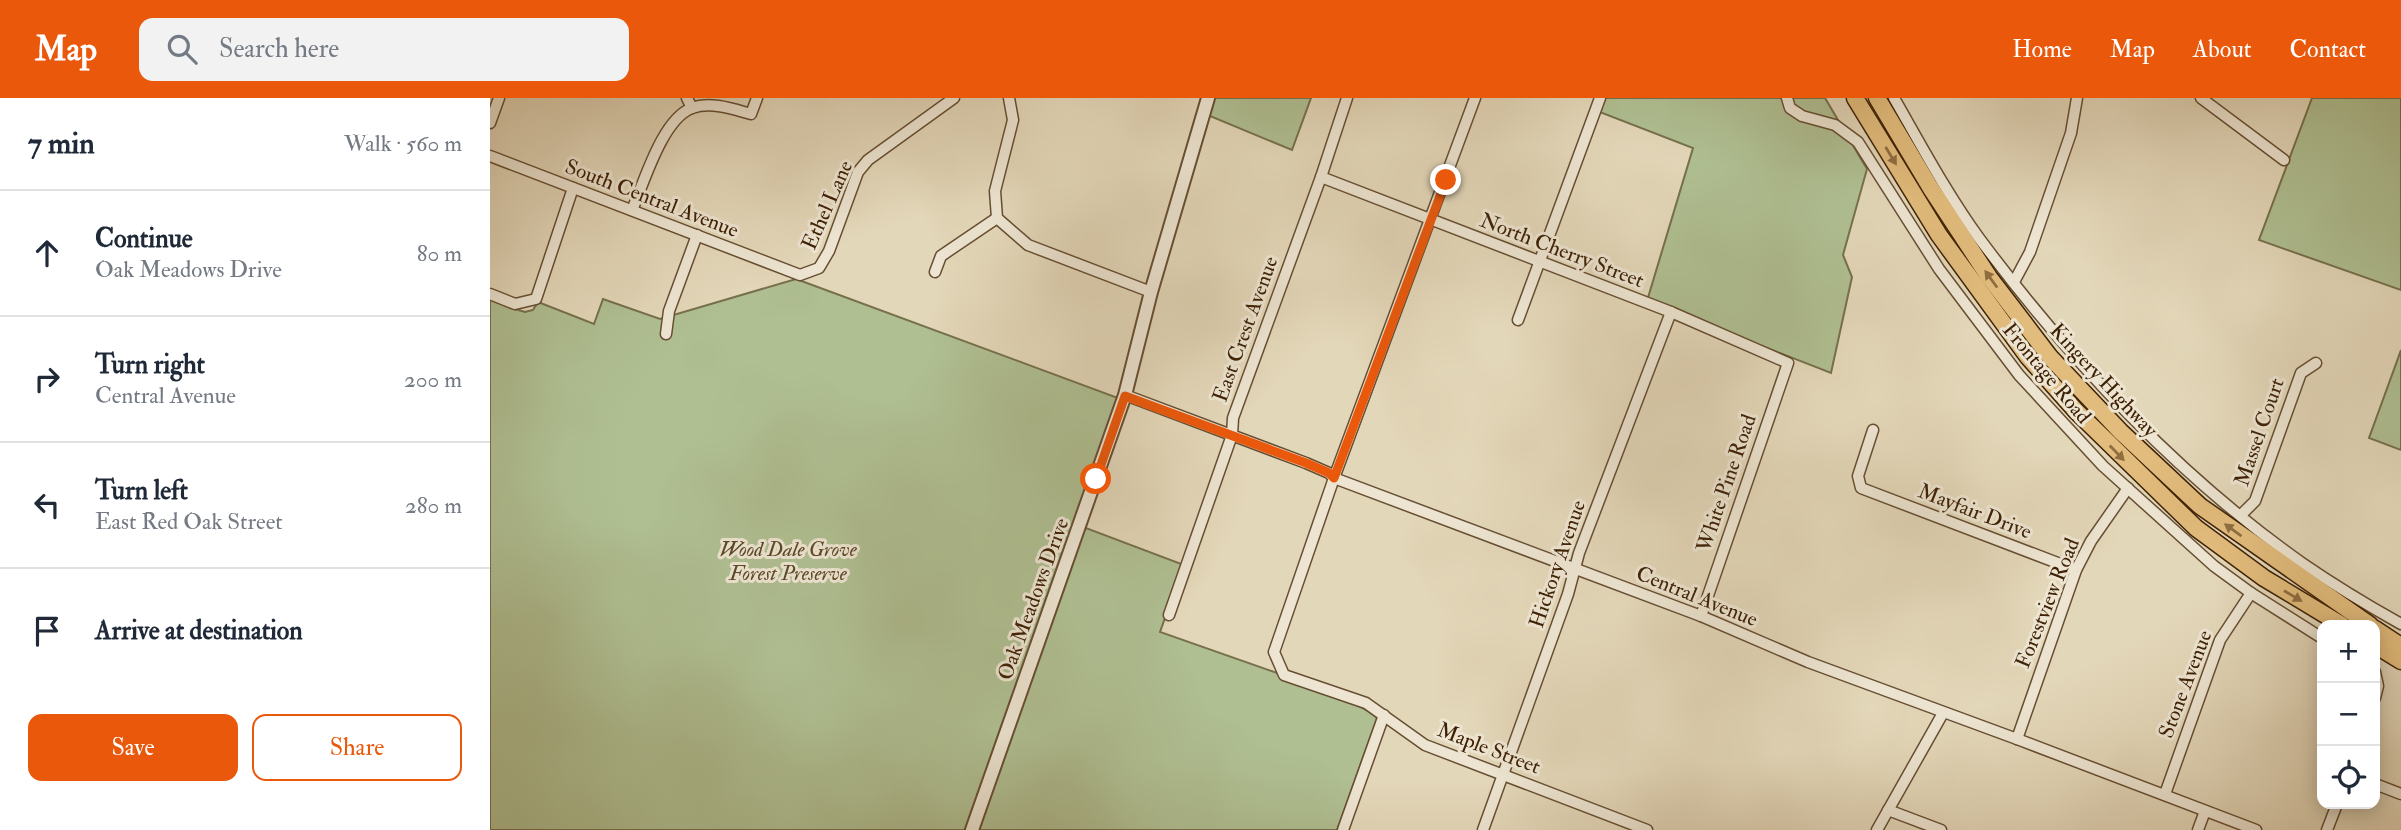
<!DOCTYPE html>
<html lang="en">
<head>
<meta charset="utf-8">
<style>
	:root { --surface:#fff; --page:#f2f2f3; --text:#1f2937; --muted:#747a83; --line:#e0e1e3; --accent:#ea580c }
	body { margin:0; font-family:"IM FELL Double Pica",serif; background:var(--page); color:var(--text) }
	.controls { position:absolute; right:21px; bottom:21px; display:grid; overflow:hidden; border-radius:14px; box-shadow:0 4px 18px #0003 }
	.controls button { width:63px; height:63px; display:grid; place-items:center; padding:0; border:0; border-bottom:2px solid var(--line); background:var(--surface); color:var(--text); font:35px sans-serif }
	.stop { position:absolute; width:21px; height:21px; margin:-16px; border:5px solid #ea580c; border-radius:50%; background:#fff }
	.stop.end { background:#ea580c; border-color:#fff; box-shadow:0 2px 7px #0008 }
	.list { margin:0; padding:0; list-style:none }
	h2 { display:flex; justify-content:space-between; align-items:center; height:91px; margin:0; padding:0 28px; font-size:30px }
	h2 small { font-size:23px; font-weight:400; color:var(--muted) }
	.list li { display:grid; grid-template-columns:46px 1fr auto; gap:21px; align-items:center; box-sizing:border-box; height:126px; padding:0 28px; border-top:2px solid var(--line) }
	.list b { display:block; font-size:26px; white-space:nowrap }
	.list p { margin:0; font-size:23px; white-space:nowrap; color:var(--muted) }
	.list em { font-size:23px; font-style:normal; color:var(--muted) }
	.actions { display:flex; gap:14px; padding:21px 28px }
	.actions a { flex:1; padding:16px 0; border:2px solid var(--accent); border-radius:14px; text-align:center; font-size:24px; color:var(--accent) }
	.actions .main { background:var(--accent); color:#fff }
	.icon { flex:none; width:38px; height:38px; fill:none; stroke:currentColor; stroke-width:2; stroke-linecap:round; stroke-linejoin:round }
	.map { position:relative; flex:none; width:1911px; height:732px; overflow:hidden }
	header { display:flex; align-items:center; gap:42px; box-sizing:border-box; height:98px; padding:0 35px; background:var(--accent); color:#fff }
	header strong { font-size:33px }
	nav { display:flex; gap:38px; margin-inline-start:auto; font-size:24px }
	.search { width:490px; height:63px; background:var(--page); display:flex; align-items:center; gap:18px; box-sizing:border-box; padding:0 24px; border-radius:14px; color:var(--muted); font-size:26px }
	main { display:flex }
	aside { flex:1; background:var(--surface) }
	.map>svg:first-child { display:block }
	.green { fill:#afbf92; stroke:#76704c; stroke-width:2 }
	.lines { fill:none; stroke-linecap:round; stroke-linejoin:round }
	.minor-casing { stroke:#674e32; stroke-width:13 }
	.tertiary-casing { stroke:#674e32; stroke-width:16 }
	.trunk-casing { stroke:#3e2105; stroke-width:19 }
	.minor { stroke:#ede5d2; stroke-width:10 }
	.tertiary { stroke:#ede5d2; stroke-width:12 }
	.trunk { stroke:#e2bc7c; stroke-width:16 }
	.oneway { fill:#906e40 }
	.route { stroke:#ea580c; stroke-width:9 }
	.labels { text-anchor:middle; stroke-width:6; stroke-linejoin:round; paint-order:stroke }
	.street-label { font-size:21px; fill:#3e2105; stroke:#ede5d2 }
	.park-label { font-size:21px; font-style:italic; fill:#5a4828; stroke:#ede5d2 }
</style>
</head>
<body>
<header>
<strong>Map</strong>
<div class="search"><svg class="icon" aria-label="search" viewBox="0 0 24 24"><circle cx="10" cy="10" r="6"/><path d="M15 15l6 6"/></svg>Search here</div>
<nav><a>Home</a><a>Map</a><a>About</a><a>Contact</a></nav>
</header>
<main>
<aside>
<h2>7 min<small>Walk · 560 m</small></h2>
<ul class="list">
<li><svg class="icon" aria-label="ahead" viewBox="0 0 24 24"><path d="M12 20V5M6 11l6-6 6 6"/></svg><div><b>Continue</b><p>Oak Meadows Drive</p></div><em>80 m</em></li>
<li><svg class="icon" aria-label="right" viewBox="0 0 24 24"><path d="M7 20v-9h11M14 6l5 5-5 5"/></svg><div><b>Turn right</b><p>Central Avenue</p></div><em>200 m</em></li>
<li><svg class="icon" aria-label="left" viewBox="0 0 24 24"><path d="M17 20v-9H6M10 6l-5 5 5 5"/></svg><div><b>Turn left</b><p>East Red Oak Street</p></div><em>280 m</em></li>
<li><svg class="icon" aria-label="arrive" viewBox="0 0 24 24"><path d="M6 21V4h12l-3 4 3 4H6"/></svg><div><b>Arrive at destination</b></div></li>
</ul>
<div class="actions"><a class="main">Save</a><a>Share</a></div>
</aside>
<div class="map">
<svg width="1911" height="732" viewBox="0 0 1911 732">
	<rect width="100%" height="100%" fill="#e3d7b9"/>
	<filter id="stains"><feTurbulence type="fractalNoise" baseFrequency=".00286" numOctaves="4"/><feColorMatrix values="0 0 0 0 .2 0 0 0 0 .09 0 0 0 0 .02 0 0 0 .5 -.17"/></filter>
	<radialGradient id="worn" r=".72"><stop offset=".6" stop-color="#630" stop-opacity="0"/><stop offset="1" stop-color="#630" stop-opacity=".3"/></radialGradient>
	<!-- green -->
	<g class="green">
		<path d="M 720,0 L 821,0 L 802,52 L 715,16 Z"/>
		<path d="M 1112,0 L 1335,0 L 1377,71 L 1353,157 L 1362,179 L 1341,275 L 1157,203 L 1203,50 L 1107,13 Z"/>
		<path d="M 1822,0 L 1911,0 L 1911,192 L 1769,142 Z"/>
		<path d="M 306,181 L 628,300 L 585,426 L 694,467 L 670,534 L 790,576 C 819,598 860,596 887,620 L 847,732 L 0,732 L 0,201 L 25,211 L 35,214 L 43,212 L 48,204 L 104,226 L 113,201 L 170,221 Z"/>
		<path d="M 1911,252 L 1911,352 L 1879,340 Z"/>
	</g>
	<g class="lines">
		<defs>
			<g id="minor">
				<path d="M 197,0 L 202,10"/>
				<path d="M 519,0 L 523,22 L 505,93 L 507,120 L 538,147 L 661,194"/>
				<path d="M 985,0 L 844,380 L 784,554 L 794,577 L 876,605 L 935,647 L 1157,732"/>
				<path d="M 1297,0 L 1300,10 L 1312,18 L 1345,27 L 1368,44 L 1449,171 L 1529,277 L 1613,368 L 1724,468 L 1761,495 L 1832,540"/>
				<path d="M 1404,0 C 1431,47 1457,96 1489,140 C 1580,262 1687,377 1812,465 C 1844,487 1877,507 1911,526"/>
				<path d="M 1711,0 L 1794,62"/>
				<path d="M 0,25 L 9,0"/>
				<path d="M 0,58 L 310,177 L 329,170 L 339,153 L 368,74 L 378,62 L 464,0"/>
				<path d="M 831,79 L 1181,214 L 1298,265 L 1211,518"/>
				<path d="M 142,112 C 154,85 172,21 202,10 C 221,3 243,11 261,16 L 267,0"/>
				<path d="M 445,174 L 451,158 L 507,120"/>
				<path d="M 1524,184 L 1540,154 L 1581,35 L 1587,0"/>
				<path d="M 0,196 L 25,206 L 46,201 L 83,90"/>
				<path d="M 1028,222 L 1110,0"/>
				<path d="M 176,236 L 179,213 L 207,137"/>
				<path d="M 635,297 L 816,365 L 839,375 L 844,380 L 1211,518 L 1318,564 L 1527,641 L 1766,732"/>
				<path d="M 1383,332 L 1368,378 L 1371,390 L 1586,472"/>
				<path d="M 1751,417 L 1765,403 L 1811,275 L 1826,265"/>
				<path d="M 679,517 L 742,337 L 743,320 L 831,79 L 857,0"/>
				<path d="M 1885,574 L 1888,588 L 1885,600"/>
				<path d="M 1527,641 L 1586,472 L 1601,443 L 1638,390"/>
				<path d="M 1885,686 L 1911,696"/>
				<path d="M 1675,696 L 1730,542 L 1761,495"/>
				<path d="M 1398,712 L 1451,732"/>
				<path d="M 853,732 L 894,617"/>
				<path d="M 993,732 L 1078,496 L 1089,455 L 1181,214"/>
				<path d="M 1387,732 L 1453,615"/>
				<path d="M 1708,732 L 1715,713"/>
				<path d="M 1837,732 L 1847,706"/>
			</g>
			<path id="tertiary" d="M 482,732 L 635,297 L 661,194 L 718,0"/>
			<g id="trunk">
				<path d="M 1365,0 L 1449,137 L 1538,259 L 1586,313 L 1706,430 L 1774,480 L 1852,527"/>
				<path d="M 1387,0 L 1440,89 L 1499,179 L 1560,259 L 1631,334 L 1710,408 L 1880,527"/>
				<path d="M 1885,531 L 1911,548"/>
				<path d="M 1885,547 L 1911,563"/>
			</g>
		</defs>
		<!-- minor casing -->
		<use href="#minor" class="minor-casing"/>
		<!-- tertiary casing -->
		<use href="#tertiary" class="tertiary-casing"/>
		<!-- trunk casing -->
		<use href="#trunk" class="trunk-casing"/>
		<!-- minor -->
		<use href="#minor" class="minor"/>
		<!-- tertiary -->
		<use href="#tertiary" class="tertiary"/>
		<!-- trunk -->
		<use href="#trunk" class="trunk"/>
	</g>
	<!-- one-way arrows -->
	<defs><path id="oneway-solid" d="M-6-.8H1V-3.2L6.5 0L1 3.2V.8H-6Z" transform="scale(1.75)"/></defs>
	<g class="oneway">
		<use href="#oneway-solid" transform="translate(1401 58) rotate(59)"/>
		<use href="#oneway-solid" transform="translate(1501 181) rotate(-126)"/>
		<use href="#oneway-solid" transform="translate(1627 355) rotate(46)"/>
		<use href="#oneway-solid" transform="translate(1743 432) rotate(-144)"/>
		<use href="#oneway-solid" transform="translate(1803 498) rotate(31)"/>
	</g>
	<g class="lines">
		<!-- route -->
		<path class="route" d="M 606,381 L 635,298 L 816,365 L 839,375 L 844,380 L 956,82"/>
	</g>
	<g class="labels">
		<!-- street labels -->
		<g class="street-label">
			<text transform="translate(162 100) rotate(21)" y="7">South Central Avenue</text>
			<text transform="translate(337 107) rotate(-66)" y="7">Ethel Lane</text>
			<text transform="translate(1072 152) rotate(21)" y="7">North Cherry Street</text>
			<text transform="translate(755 231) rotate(-70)" y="7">East Crest Avenue</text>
			<text transform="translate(1557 275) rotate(50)" y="7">Frontage Road</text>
			<text transform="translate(1614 282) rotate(47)" y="7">Kingery Highway</text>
			<text transform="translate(1769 334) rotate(-71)" y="7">Massel Court</text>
			<text transform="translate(1236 385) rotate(-71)" y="7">White Pine Road</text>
			<text transform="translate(1485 413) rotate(21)" y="7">Mayfair Drive</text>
			<text transform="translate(1067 466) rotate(-71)" y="7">Hickory Avenue</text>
			<text transform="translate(1207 498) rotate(22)" y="7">Central Avenue</text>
			<text transform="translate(543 501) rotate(-70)" y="7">Oak Meadows Drive</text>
			<text transform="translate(1557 505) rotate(-68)" y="7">Forestview Road</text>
			<text transform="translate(1695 586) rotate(-69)" y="7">Stone Avenue</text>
			<text transform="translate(999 650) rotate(21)" y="7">Maple Street</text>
		</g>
		<!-- park labels -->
		<g class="park-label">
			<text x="298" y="458">Wood Dale Grove<tspan x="298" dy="24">Forest Preserve</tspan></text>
		</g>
	</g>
	<rect width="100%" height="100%" filter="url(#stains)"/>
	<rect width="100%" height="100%" fill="url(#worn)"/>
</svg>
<div class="controls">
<button>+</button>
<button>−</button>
<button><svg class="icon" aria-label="locate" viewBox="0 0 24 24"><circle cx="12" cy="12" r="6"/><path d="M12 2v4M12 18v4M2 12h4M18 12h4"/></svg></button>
</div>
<div class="stop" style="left:606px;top:381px"></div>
<div class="stop end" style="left:956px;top:82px"></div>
</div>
</main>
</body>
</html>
